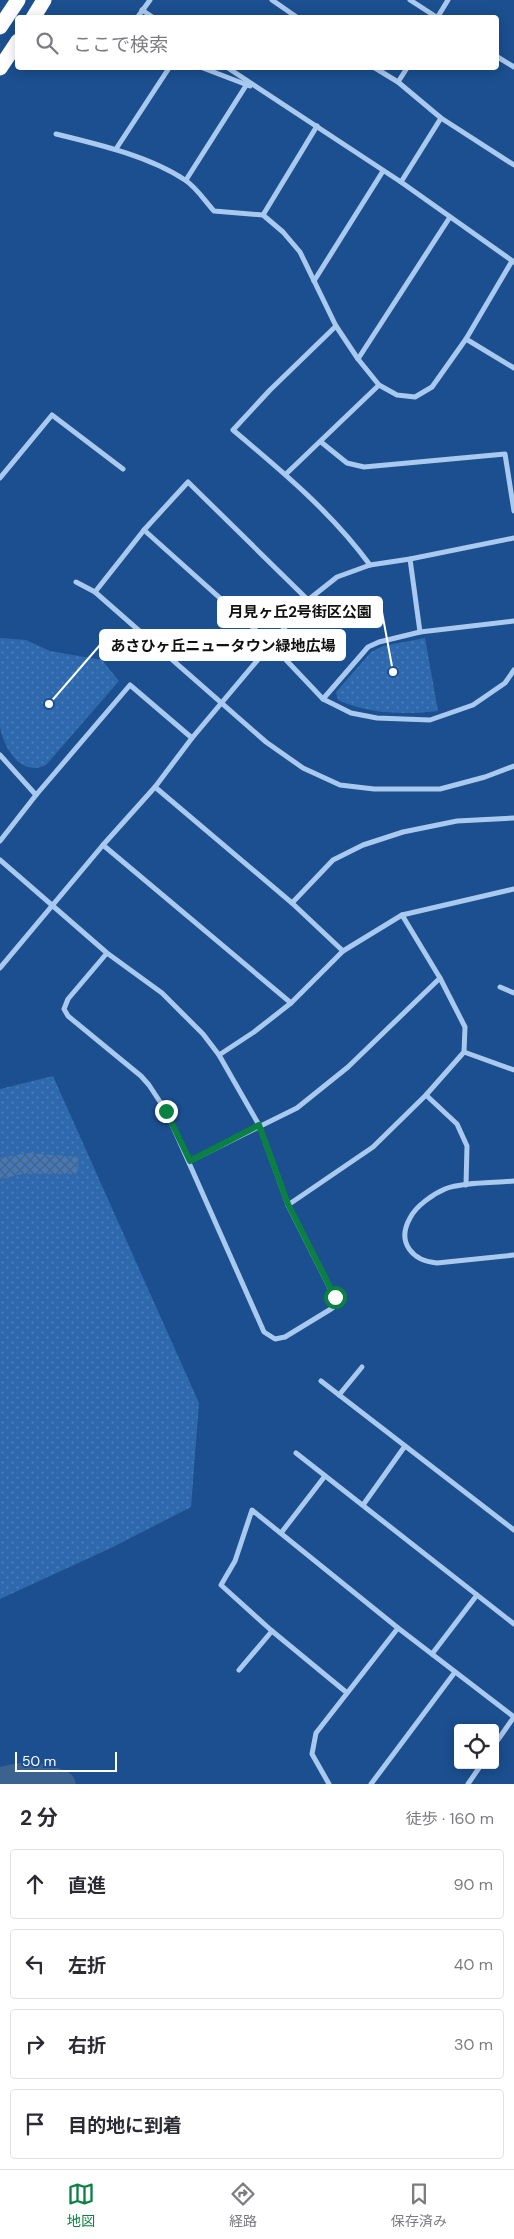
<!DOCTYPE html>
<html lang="ja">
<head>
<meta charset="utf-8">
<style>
	:root { --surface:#fff; --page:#f7f7f7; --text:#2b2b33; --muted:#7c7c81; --line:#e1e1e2; --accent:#0b8043 }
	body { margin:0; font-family:"DM Sans","Noto Sans JP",sans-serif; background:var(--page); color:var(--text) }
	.controls { position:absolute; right:15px; bottom:15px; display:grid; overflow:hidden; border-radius:5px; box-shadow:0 2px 12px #0003 }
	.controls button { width:45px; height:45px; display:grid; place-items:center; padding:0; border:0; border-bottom:1px solid var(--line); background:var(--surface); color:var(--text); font:25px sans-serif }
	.scale { position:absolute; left:15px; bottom:12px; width:102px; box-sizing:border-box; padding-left:5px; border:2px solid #fff; border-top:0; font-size:14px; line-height:18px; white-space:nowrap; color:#fff; -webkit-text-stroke:4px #1b4f8f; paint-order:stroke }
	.stop { position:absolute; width:15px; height:15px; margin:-11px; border:4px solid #0b8043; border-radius:50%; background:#fff }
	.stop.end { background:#0b8043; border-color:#fff; box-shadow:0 1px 5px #0008 }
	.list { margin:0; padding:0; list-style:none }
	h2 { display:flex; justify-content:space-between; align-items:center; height:65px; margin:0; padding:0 20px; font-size:21px }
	h2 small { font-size:16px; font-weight:400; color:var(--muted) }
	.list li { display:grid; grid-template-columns:32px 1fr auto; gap:15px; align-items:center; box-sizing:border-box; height:70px; margin:0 10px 10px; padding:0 10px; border:1px solid var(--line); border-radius:5px }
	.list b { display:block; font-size:19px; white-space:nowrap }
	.list em { font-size:16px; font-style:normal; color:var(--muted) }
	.icon { flex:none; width:28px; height:28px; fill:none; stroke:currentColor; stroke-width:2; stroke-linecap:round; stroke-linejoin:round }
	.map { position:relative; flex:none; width:514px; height:1784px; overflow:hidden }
	.search { position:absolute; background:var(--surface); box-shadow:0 2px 12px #0003; left:15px; right:15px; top:15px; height:55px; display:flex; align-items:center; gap:12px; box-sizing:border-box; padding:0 18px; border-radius:5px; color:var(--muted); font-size:19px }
	.sheet { height:385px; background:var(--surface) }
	nav { display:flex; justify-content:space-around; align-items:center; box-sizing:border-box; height:70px; border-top:1px solid var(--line); background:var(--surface); font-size:14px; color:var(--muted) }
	nav a { display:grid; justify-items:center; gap:2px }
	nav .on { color:var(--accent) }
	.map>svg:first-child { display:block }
	.grass { fill:url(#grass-dots) }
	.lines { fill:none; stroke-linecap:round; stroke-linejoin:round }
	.river { stroke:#3c6290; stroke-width:25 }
	.building { fill:url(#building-cross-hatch) }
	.street { stroke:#a9c9ee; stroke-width:5 }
	.highway { stroke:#fff; stroke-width:15 }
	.route { stroke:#0b8043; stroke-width:6 }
	.leader { fill:none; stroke:#fff; stroke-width:2 }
	.callout-dot { fill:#fff; stroke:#1b4f8f; stroke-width:2 }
	.callout { fill:#fff; stroke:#fff; stroke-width:2 }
	.callout-label { font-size:15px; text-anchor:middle; font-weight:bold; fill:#111 }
</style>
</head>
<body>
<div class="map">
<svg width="514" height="1784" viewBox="0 0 514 1784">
	<defs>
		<pattern id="grass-dots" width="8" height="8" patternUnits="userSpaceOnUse" patternTransform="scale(1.25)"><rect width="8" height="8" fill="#2e69ad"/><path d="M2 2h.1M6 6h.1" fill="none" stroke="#4d80b9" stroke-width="1.8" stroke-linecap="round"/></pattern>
		<pattern id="building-cross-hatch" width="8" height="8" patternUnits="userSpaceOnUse" patternTransform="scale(1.25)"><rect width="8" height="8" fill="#4478b7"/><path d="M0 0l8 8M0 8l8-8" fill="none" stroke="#486282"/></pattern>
	</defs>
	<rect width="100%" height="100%" fill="#1b4f8f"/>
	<!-- grass -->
	<g class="grass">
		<path d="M 0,638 L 26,640 L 50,651 L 102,660 L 119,681 L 46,765 C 21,777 4,749 0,727 Z"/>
		<path d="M 425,638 L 438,711 C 405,715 368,714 338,700 L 336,692 L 371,652 L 383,646 Z"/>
		<path d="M 53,1076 L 199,1403 L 191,1507 L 113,1547 L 0,1599 L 0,1089 Z"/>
	</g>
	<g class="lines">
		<!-- river -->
		<path class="river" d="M 0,1780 C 24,1773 41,1772 63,1784"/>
	</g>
	<!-- building -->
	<path class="building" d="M 29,1153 L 79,1157 L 77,1174 L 22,1174 L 0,1179 L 0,1158 Z"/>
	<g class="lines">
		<!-- street -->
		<g class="street">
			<path d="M 272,0 L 298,18"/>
			<path d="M 410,0 L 438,18"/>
			<path d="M 142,10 L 154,18"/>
			<path d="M 137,18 L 150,0"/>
			<path d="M 437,18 L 448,0"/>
			<path d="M 496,56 L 514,67"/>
			<path d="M 203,68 L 250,86"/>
			<path d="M 228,68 L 401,182 L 514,262"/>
			<path d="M 375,68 L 398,82 L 441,118 L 514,165"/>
			<path d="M 398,82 L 407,68"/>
			<path d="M 56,134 C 97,144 149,156 185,180 C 196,187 205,201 214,211 L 263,215 L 283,232 L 300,252 L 336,326 L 358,359 L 379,385 L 397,395 L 415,397 L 432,387 L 466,339 L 512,261"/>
			<path d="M 116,149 L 169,68"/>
			<path d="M 186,180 L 247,84"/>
			<path d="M 401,182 L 441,118"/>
			<path d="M 263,215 L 317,126"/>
			<path d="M 314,281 L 383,171"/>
			<path d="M 336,326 L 270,390 L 233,430 C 282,471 332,513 370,565"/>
			<path d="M 466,339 L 514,368"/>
			<path d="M 358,359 L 450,217"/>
			<path d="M 321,442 L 347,463 L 364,467 L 505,454 L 514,511"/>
			<path d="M 286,474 L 379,385"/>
			<path d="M 0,478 L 52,415 L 123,469"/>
			<path d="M 144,530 L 270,643 L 323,699 L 351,713 L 377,718 L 430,720 L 473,705 L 505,683 L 514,670"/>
			<path d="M 410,559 L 420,632 L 514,621"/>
			<path d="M 76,582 L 95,592 L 266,742 L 303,768 L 340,785 L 374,789 L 440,789 L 485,777 L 514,766"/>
			<path d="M 95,592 L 144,530 L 188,482 L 308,600"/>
			<path d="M 323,699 L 368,647 L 379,642 L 420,632"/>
			<path d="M 0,755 L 36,795"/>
			<path d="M 155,787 L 292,903 L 343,951"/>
			<path d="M 0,841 L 36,795 L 130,685 L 192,738"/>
			<path d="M 103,845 L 291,1003"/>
			<path d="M 0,860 L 107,953 L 162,993 L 203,1034 L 219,1055 L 259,1125 L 288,1205 L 336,1300 L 335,1306 L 331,1309 L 285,1337 L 275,1339 L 264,1332 L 166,1111 L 149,1085 L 141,1076 L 68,1016 L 64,1009 L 68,999 L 107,953"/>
			<path d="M 292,903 L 333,860 L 363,845 L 403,832 L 457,821 L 514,818"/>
			<path d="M 0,968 L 103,845 L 155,787 L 192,738 L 308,600 L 337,577 L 370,565 L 410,559 L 514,538"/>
			<path d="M 500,987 L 514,993"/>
			<path d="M 464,1052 L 514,1070"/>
			<path d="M 219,1055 L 254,1032 L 291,1003 L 343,951 L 402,915 L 514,889"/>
			<path d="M 426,1095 L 457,1124 L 467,1146 L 466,1185"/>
			<path d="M 190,1161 L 297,1108 L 348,1067 L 440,978"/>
			<path d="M 514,1181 C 496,1183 461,1182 445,1189 C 433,1194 416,1206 410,1218 C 396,1243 413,1261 437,1263 L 514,1255"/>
			<path d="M 288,1205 L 373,1147 L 426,1095 L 464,1052 L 465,1027 L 440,978 L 402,915"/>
			<path d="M 321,1381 L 514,1530"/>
			<path d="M 339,1395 L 362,1367"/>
			<path d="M 296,1453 L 514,1624"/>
			<path d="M 363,1505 L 405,1446"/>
			<path d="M 281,1533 L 325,1476"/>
			<path d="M 432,1654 L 477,1595"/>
			<path d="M 239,1670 L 272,1631"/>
			<path d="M 346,1692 L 272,1631 L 221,1585 L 235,1561 L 252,1510 L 398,1628 L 514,1717"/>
			<path d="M 495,1744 L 514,1717"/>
			<path d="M 329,1784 L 312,1754 L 316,1733 L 398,1628"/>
			<path d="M 371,1784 L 455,1672"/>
			<path d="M 468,1784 L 481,1765"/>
		</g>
		<!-- highway -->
		<g class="highway">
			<path d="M 33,18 L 44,0"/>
			<path d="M 0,27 L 18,0"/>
			<path d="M 0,68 L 18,41"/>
		</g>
	</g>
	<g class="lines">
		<!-- route -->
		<path class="route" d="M 166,1111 L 190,1161 L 259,1125 L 288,1204 L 335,1297"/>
	</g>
	<!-- callouts -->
	<path class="leader" d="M393 672L382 612M49 704L100 645"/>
	<g class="callout-dot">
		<circle cx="393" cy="672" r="5"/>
		<circle cx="49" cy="704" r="5"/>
	</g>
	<g class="callout">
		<rect x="218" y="597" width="164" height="30" rx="5"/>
		<rect x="100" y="630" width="245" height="30" rx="5"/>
	</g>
	<g class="callout-label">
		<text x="300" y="617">月見ヶ丘2号街区公園</text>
		<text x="223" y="651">あさひヶ丘ニュータウン緑地広場</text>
	</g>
</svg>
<div class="controls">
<button><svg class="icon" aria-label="locate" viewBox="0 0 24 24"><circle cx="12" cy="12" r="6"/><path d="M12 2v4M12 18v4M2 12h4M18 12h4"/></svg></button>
</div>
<div class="scale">50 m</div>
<div class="stop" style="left:335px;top:1297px"></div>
<div class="stop end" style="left:166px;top:1111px"></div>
<div class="search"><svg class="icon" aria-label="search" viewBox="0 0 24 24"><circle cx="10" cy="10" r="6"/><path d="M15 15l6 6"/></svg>ここで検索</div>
</div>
<section class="sheet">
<h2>2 分<small>徒歩 · 160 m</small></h2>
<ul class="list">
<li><svg class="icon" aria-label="ahead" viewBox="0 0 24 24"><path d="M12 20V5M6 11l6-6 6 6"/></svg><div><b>直進</b></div><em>90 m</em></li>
<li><svg class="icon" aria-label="left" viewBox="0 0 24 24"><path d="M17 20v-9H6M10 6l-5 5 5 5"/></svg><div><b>左折</b></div><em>40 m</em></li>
<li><svg class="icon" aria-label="right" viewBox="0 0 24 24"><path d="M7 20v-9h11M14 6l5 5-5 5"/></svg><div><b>右折</b></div><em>30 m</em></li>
<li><svg class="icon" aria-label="arrive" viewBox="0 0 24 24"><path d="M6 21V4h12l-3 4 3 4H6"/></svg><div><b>目的地に到着</b></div></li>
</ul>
</section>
<nav>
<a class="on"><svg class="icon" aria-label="map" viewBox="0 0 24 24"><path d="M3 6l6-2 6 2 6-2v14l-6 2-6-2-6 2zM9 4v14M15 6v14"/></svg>地図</a>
<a><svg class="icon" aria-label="directions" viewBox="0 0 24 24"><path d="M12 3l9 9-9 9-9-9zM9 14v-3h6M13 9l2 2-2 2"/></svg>経路</a>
<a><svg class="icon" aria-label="saved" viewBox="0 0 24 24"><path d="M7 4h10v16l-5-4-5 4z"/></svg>保存済み</a>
</nav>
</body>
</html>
